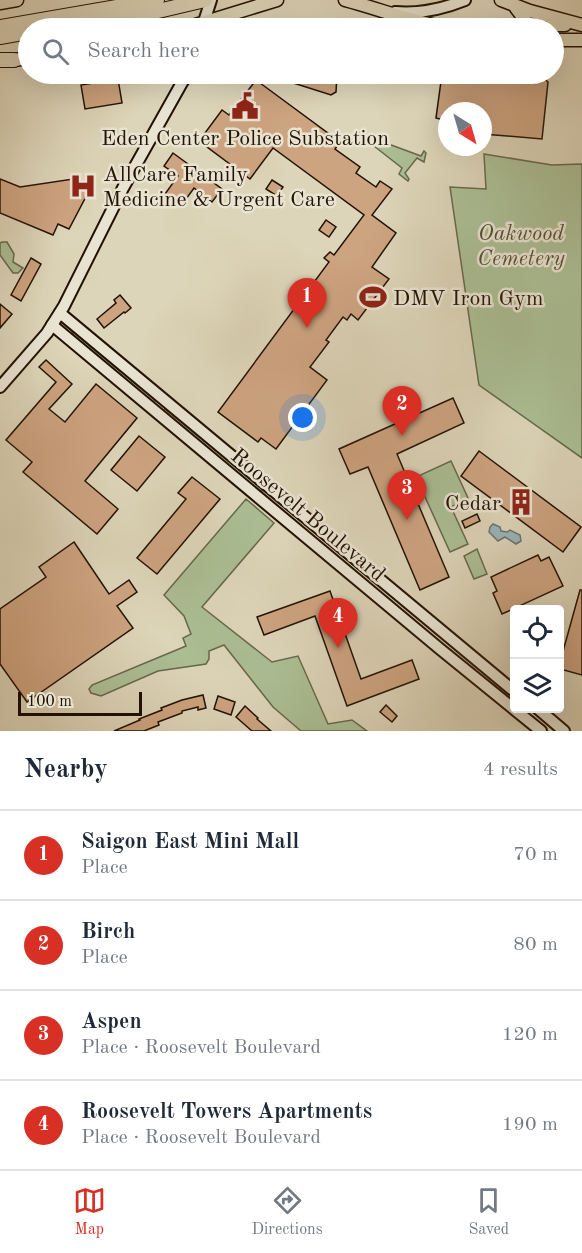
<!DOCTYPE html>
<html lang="en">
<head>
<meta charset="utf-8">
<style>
	:root { --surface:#fff; --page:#f2f2f3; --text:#1f2937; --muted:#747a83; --line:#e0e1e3; --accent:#d93025 }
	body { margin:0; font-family:"Old Standard TT",serif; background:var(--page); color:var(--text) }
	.controls { position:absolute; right:18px; bottom:18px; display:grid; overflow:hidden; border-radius:6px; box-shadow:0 6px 24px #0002 }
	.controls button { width:54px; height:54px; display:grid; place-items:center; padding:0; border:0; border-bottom:2px solid var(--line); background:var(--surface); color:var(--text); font:30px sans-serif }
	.compass { position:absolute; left:438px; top:102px; width:54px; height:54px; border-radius:50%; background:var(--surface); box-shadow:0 6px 24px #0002; rotate:143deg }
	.scale { position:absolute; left:18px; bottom:15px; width:124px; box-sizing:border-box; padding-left:6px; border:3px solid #231203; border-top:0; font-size:16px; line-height:21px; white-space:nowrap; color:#231203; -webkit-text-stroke:4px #e9e4d2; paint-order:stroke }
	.you { position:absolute; left:303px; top:418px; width:21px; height:21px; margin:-15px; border:4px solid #fff; border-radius:50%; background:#1a73e8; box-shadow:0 0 0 9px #1a73e833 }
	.badge { display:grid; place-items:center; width:39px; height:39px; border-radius:50%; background:var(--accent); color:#fff; font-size:20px; font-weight:700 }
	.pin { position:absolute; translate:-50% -50px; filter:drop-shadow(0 2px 3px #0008) }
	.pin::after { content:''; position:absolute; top:32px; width:21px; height:18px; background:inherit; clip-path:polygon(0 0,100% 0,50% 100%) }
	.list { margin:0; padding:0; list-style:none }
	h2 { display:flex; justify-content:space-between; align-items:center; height:78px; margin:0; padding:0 24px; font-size:26px }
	h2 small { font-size:20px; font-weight:400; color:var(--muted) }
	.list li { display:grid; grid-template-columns:39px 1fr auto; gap:18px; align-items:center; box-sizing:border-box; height:90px; padding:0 24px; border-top:2px solid var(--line) }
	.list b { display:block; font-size:22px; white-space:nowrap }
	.list p { margin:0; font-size:20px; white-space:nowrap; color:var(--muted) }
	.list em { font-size:20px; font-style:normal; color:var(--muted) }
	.icon { flex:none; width:33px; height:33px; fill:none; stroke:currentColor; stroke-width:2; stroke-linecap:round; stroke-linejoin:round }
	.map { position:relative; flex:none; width:582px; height:731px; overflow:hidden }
	.search { position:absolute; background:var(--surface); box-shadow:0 6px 24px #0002; left:18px; right:18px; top:18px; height:66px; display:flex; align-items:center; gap:15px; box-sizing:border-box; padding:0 21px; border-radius:33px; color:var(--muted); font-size:22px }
	.sheet { height:438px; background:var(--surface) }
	nav { display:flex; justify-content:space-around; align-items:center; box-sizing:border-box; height:84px; border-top:2px solid var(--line); background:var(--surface); font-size:16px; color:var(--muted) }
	nav a { display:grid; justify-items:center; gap:3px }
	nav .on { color:var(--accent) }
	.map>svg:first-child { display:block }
	.green { fill:#abbe94; stroke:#67684c; stroke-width:1.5 }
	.water { fill:#99b5bb; stroke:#6a7471; stroke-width:1.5 }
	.building { fill:#cda480; stroke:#231203; stroke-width:1.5 }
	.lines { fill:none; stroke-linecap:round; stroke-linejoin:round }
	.secondary-casing { stroke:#231203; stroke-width:14 }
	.primary-casing { stroke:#231203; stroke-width:15 }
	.highway-casing { stroke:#231203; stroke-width:16 }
	.secondary { stroke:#e9e4d2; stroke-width:10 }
	.primary { stroke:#ddd5b9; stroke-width:12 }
	.highway { stroke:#ddd5b9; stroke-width:14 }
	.labels { text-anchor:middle; stroke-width:5; stroke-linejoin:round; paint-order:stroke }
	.poi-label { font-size:22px; fill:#231203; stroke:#e9e4d2; text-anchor:start }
	.park-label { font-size:22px; font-style:italic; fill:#534e36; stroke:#e9e4d2 }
	.street-label { font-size:22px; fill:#231203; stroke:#e9e4d2 }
</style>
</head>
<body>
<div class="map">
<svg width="582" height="731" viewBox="0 0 582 731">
	<rect width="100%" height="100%" fill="#ddd5b9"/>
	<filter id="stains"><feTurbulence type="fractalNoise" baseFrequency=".00333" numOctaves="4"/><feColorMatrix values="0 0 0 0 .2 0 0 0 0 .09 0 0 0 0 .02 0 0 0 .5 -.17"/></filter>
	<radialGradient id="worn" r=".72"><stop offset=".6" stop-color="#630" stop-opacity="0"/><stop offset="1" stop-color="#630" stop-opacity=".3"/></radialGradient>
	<!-- green -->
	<g class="green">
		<path d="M 356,132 L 421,156 L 424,151 L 426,153 L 424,162 L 417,158 L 405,173 L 409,179 L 408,181 L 399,174 L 402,168 Z"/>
		<path d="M 484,154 L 552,165 L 582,164 L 582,458 L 479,385 L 450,187 L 486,189 Z"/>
		<path d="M 2,242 L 7,242 L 14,254 L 13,262 L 23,268 L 18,273 L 13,273 L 0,255 L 0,243 Z"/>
		<path d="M 76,332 L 156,399 L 152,403 L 72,336 L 72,333 Z"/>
		<path d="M 165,409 L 261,488 L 262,491 L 259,491 L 164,411 Z"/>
		<path d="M 451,461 L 468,498 L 451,507 L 468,544 L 450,552 L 416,477 Z"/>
		<path d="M 246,499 L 274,523 L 202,607 L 272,662 L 298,656 L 328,724 L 352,720 L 367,731 L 301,731 L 273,707 L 224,645 L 209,651 L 209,659 L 206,664 L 158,671 L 101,696 L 91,693 L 89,689 L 92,685 L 186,646 L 183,638 L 191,634 L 184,616 L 164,595 Z"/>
		<path d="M 477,549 L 487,574 L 474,579 L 464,556 Z"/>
	</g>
	<!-- water -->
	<path class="water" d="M 493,524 L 500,527 L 501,531 L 507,532 L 510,530 L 520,535 L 521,541 L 516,544 L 505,537 L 498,541 L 489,532 L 490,527 Z"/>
	<!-- building -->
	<g class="building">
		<path d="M 289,74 L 337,74 L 336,92 L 331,95 L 287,81 Z"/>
		<path d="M 442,74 L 522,74 L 541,76 L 548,82 L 542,139 L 483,134 L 483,111 L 447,111 L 447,121 L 436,118 Z"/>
		<path d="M 118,79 L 122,103 L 85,109 L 81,85 Z"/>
		<path d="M 256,80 L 340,142 L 335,149 L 360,167 L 356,173 L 376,187 L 380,181 L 392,189 L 372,215 L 396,233 L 372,267 L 389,279 L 358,320 L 351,314 L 347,320 L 343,317 L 326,340 L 329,342 L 310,367 L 327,380 L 276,449 L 261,438 L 258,442 L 218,412 L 329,262 L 324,258 L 330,252 L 334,255 L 364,215 L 273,148 L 250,179 L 199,141 L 222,110 L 229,115 Z"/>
		<path d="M 173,153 L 222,189 L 212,202 L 194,188 L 181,206 L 165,194 L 178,176 L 164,166 Z"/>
		<path d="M 0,179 L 20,187 L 73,179 L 73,183 L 81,182 L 91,187 L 69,229 L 58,224 L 53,235 L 0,213 Z"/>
		<path d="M 272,180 L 283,187 L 277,196 L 266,189 Z"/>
		<path d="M 326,220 L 336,227 L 329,237 L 319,230 Z"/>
		<path d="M 31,258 L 41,264 L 21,301 L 11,295 Z"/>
		<path d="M 120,295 L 131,308 L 125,313 L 124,312 L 104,328 L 97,319 L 116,303 L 114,300 Z"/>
		<path d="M 0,304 L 12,314 L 0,328 Z"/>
		<path d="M 46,360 L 72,384 L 49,409 L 65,422 L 96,384 L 137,418 L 85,481 L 118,509 L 97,534 L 23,472 L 32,462 L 6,440 L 56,382 L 39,367 Z"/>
		<path d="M 453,398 L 464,423 L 397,454 L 449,577 L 420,590 L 368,467 L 350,474 L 339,449 Z"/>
		<path d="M 139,436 L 165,457 L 137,491 L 111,470 Z"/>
		<path d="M 479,451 L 581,527 L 563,552 L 461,476 Z"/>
		<path d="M 192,477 L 220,499 L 157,574 L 137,558 L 186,499 L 178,493 Z"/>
		<path d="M 477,514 L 480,521 L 465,528 L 462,521 Z"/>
		<path d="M 74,542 L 109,594 L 129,580 L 137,592 L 117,606 L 133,628 L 27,702 L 0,664 L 0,609 L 46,577 L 39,567 Z"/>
		<path d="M 538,555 L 541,561 L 549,557 L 563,586 L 502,614 L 493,593 L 497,591 L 491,577 Z"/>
		<path d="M 580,590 L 582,590 L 582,675 L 560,669 L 560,662 Z"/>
		<path d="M 330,591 L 361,679 L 412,660 L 419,679 L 347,706 L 315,616 L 264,635 L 257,617 Z"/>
		<path d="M 203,695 L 206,708 L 198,710 L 198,707 L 182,711 L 182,713 L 158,722 L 159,725 L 144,731 L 114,731 L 140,720 L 139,719 L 162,710 L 161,708 L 182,700 Z"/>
		<path d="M 218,696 L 235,702 L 231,715 L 214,709 Z"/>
		<path d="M 386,705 L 397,716 L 392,722 L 380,712 Z"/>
		<path d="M 245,706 L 258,718 L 257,719 L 271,731 L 252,731 L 236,717 Z"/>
	</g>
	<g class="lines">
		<defs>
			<g id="secondary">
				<path d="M 395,12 C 418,14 443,9 465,0"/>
				<path d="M 202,28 L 211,0"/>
				<path d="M 60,313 L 514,691"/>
				<path d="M 52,325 L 440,649 L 541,731"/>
				<path d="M 0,387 L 47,333 L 64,306 L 123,188 L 184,79 L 185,74"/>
				<path d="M 537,708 L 564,731"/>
			</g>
			<g id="primary">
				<path d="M 345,0 C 379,9 412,22 447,28"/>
				<path d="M 501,0 L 530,11 L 582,25"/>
				<path d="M 0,3 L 17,0"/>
				<path d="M 516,8 L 531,28"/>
				<path d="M 186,28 L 277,0"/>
				<path d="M 546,28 L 557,25 L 565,25"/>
				<path d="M 554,40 L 582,40"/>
				<path d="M 14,60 L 28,58"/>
				<path d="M 182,74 L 184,79 L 190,74"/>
			</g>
			<g id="highway">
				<path d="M 0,27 L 157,0"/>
				<path d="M 53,28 L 154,12 L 205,0"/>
				<path d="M 0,37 L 28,32"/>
				<path d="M 0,60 L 14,60"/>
			</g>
		</defs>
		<!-- secondary casing -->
		<use href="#secondary" class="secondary-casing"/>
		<!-- primary casing -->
		<use href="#primary" class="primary-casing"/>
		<!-- highway casing -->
		<use href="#highway" class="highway-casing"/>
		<!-- secondary -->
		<use href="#secondary" class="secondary"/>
		<!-- primary -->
		<use href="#primary" class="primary"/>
		<!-- highway -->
		<use href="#highway" class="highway"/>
	</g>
	<!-- icons -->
	<defs>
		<symbol id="civic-bare" viewBox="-9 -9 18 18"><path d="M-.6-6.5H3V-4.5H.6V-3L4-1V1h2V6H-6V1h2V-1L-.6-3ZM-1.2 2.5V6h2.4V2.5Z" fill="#8f2418" stroke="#e9e4d2" stroke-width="2.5" paint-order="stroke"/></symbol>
		<symbol id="hospital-bare" viewBox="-9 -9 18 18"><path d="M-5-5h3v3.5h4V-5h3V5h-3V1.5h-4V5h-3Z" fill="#8f2418" stroke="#e9e4d2" stroke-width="2.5" paint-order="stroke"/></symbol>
		<symbol id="stadium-bare" viewBox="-9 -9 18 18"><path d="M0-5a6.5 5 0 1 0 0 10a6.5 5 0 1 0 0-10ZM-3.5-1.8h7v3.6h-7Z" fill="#8f2418" stroke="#e9e4d2" stroke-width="2.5" paint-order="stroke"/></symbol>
		<symbol id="building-bare" viewBox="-9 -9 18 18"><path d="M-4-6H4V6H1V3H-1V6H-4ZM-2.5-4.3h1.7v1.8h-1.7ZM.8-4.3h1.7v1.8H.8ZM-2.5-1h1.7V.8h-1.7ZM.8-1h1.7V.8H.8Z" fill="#8f2418" stroke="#e9e4d2" stroke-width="2.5" paint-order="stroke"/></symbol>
	</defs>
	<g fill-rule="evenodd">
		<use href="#civic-bare" x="226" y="87" width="38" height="38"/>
		<use href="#hospital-bare" x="64" y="167" width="38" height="38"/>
		<use href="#stadium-bare" x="354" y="278" width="38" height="38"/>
		<use href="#building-bare" x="502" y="483" width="38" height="38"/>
	</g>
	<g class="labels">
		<!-- poi labels -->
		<g class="poi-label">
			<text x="245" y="145" text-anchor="middle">Eden Center Police Substation</text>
			<text x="103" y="181">AllCare Family<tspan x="103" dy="25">Medicine &amp; Urgent Care</tspan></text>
			<text x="393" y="305">DMV Iron Gym</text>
			<text x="501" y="510" text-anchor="end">Cedar</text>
		</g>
		<!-- park labels -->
		<g class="park-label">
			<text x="521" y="240">Oakwood<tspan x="521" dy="25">Cemetery</tspan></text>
		</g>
		<!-- street labels -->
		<g class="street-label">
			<text transform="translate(309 514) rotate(40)" y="8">Roosevelt Boulevard</text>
		</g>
	</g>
	<rect width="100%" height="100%" filter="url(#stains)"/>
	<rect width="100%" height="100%" fill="url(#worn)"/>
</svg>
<div class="controls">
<button><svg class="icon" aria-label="locate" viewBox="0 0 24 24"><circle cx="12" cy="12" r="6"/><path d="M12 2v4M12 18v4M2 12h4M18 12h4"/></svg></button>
<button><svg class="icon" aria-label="layers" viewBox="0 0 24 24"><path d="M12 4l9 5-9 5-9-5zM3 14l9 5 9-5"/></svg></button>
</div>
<svg class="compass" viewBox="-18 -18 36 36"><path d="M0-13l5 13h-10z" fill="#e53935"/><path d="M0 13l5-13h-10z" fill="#747a83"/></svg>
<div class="scale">100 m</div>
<div class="you"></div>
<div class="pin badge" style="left:307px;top:328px">1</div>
<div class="pin badge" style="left:402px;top:436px">2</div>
<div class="pin badge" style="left:407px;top:520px">3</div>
<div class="pin badge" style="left:338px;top:648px">4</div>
<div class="search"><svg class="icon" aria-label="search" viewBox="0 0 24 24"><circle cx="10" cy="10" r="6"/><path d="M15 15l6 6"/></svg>Search here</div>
</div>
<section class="sheet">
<h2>Nearby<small>4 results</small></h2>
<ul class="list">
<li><span class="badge">1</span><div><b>Saigon East Mini Mall</b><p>Place</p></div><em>70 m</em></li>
<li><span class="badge">2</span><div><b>Birch</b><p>Place</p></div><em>80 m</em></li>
<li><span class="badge">3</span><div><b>Aspen</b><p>Place · Roosevelt Boulevard</p></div><em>120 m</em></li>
<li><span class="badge">4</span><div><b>Roosevelt Towers Apartments</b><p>Place · Roosevelt Boulevard</p></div><em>190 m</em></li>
</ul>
</section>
<nav>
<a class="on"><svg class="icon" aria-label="map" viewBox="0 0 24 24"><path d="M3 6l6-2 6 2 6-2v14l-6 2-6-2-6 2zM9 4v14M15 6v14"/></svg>Map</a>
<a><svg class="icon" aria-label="directions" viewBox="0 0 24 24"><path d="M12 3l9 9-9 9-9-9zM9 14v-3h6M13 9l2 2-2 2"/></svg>Directions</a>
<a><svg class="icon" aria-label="saved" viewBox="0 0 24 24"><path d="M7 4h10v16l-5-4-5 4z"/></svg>Saved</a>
</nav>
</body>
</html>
